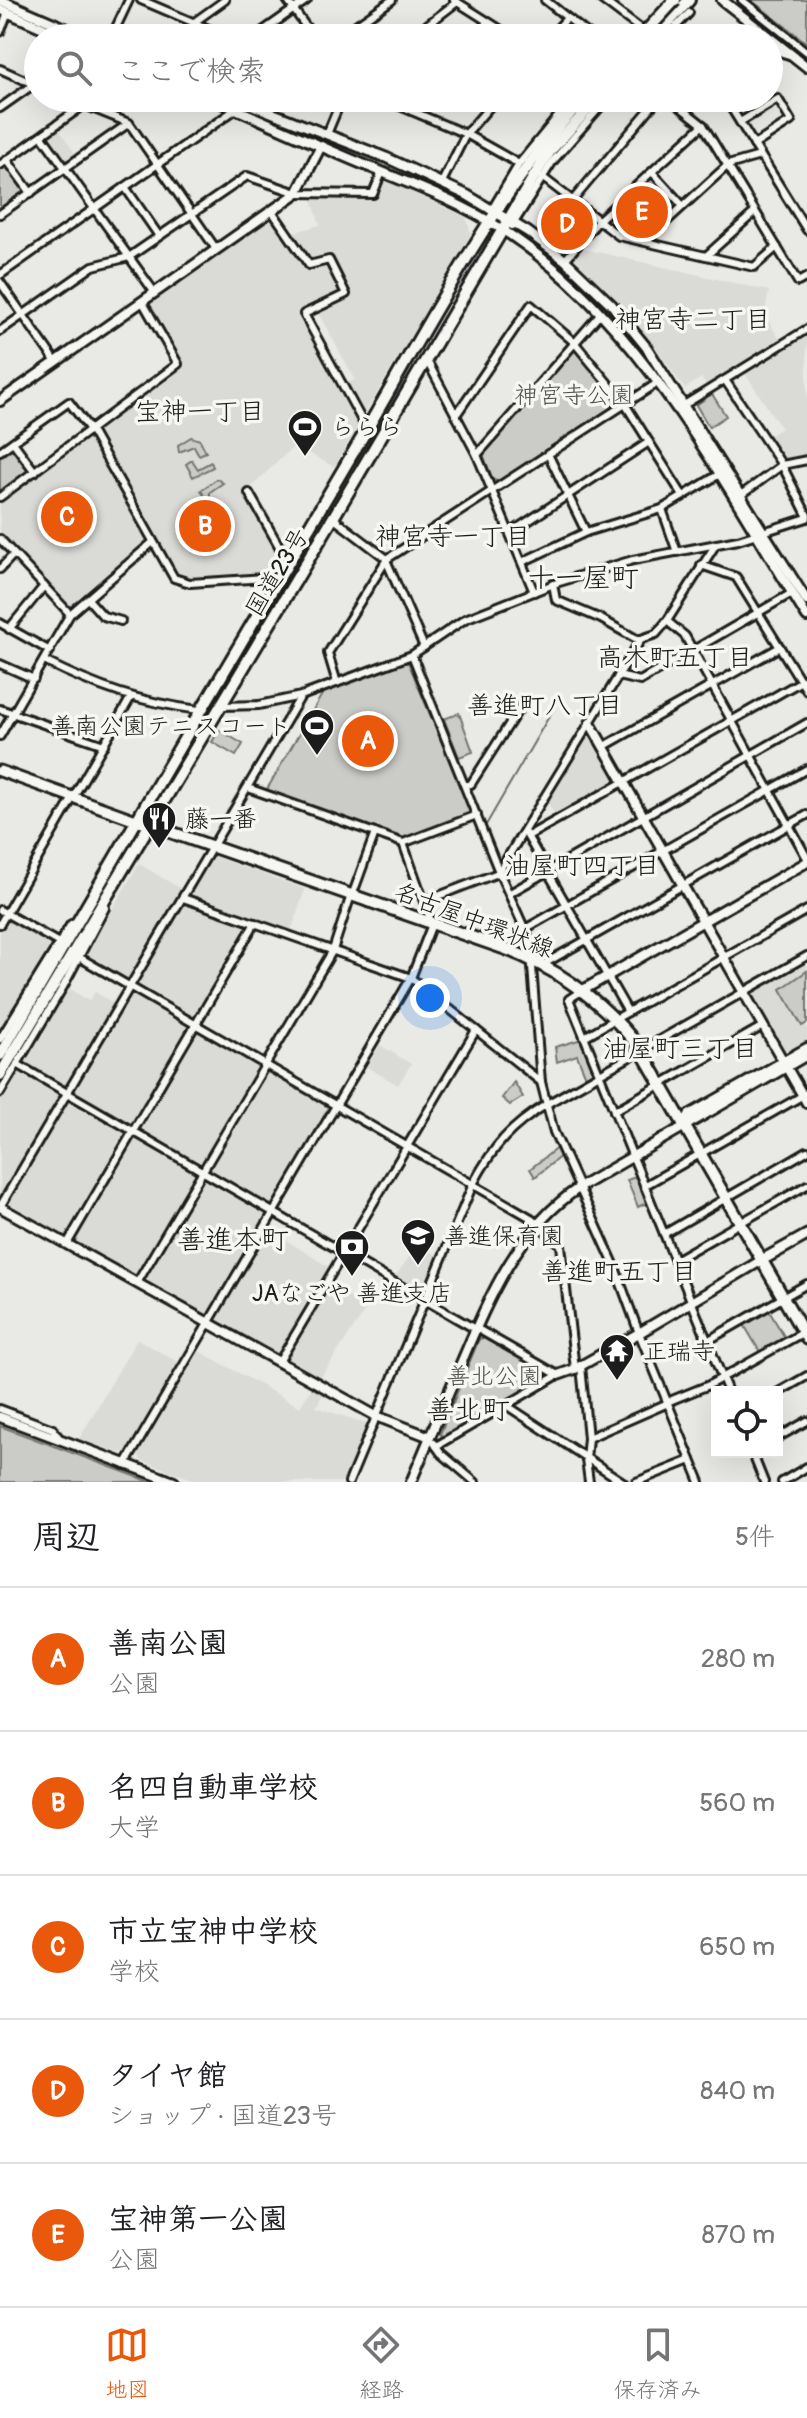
<!DOCTYPE html>
<html lang="ja">
<head>
<meta charset="utf-8">
<style>
	:root { --surface:#fff; --page:#f2f2f2; --text:#202124; --muted:#757577; --line:#e0e0e0; --accent:#ea580c }
	body { margin:0; font-family:Pangolin,"Klee One",sans-serif; background:var(--page); color:var(--text) }
	.controls { position:absolute; right:24px; bottom:24px; display:grid; overflow:hidden; border-radius:0px; box-shadow:0 8px 32px #0002 }
	.controls button { width:72px; height:72px; display:grid; place-items:center; padding:0; border:0; border-bottom:2px solid var(--line); background:var(--surface); color:var(--text); font:40px sans-serif }
	.you { position:absolute; left:430px; top:998px; width:28px; height:28px; margin:-20px; border:6px solid #fff; border-radius:50%; background:#1a73e8; box-shadow:0 0 0 12px #1a73e833 }
	.badge { display:grid; place-items:center; width:52px; height:52px; border-radius:50%; background:var(--accent); color:#fff; font-size:26px; font-weight:700 }
	.pin { position:absolute; translate:-50% -50%; border:4px solid #fff; box-shadow:0 2px 8px #0006 }
	.list { margin:0; padding:0; list-style:none }
	h2 { display:flex; justify-content:space-between; align-items:center; height:104px; margin:0; padding:0 32px; font-size:34px }
	h2 small { font-size:26px; font-weight:400; color:var(--muted) }
	.list li { display:grid; grid-template-columns:52px 1fr auto; gap:24px; align-items:center; box-sizing:border-box; height:144px; padding:0 32px; border-top:2px solid var(--line) }
	.list b { display:block; font-size:30px; white-space:nowrap }
	.list p { margin:0; font-size:26px; white-space:nowrap; color:var(--muted) }
	.list em { font-size:26px; font-style:normal; color:var(--muted) }
	.icon { flex:none; width:44px; height:44px; fill:none; stroke:currentColor; stroke-width:2; stroke-linecap:round; stroke-linejoin:round }
	.map { position:relative; flex:none; width:807px; height:1482px; overflow:hidden }
	.search { position:absolute; background:var(--surface); box-shadow:0 8px 32px #0002; left:24px; right:24px; top:24px; height:88px; display:flex; align-items:center; gap:20px; box-sizing:border-box; padding:0 28px; border-radius:44px; color:var(--muted); font-size:30px }
	.sheet { height:824px; background:var(--surface) }
	nav { display:flex; justify-content:space-around; align-items:center; box-sizing:border-box; height:112px; border-top:2px solid var(--line); background:var(--surface); font-size:22px; color:var(--muted) }
	nav a { display:grid; justify-items:center; gap:4px }
	nav .on { color:var(--accent) }
	.map>svg:first-child { display:block }
	.built { fill:#dadad6 }
	.green { fill:#cbcbc7; stroke:#747472; stroke-width:2 }
	.lines { fill:none; stroke-linecap:round; stroke-linejoin:round }
	.stream { stroke:#6d6d6c; stroke-width:2 }
	.minor-casing { stroke:#1c1c1c; stroke-width:12 }
	.tertiary-casing { stroke:#1c1c1c; stroke-width:14 }
	.secondary-casing { stroke:#1c1c1c; stroke-width:15 }
	.primary-casing { stroke:#1c1c1c; stroke-width:16 }
	.trunk-casing { stroke:#1c1c1c; stroke-width:16 }
	.minor { stroke:#f6f6f2; stroke-width:6 }
	.tertiary { stroke:#f6f6f2; stroke-width:8 }
	.secondary { stroke:#f6f6f2; stroke-width:9 }
	.primary { stroke:#f6f6f2; stroke-width:10 }
	.trunk { stroke:#f6f6f2; stroke-width:10 }
	.trunk-bridge-casing { stroke:#1c1c1c; stroke-width:16; stroke-linecap:butt }
	.trunk-bridge { stroke:#f6f6f2; stroke-width:10 }
	.labels { text-anchor:middle; stroke-width:7; stroke-linejoin:round; paint-order:stroke }
	.park-label { font-size:24px; fill:#51514f; stroke:#f6f6f2 }
	.poi-label { font-size:24px; fill:#1c1c1c; stroke:#f6f6f2; text-anchor:start }
	.street-label { font-size:24px; fill:#1c1c1c; stroke:#f6f6f2 }
	.neighbourhood-label { font-size:26px; fill:#1c1c1c; stroke:#f6f6f2 }
	.quarter-label { font-size:28px; fill:#1c1c1c; stroke:#f6f6f2 }
</style>
</head>
<body>
<div class="map">
<svg width="807" height="1482" viewBox="0 0 807 1482">
	<rect width="100%" height="100%" fill="#e9e9e5"/>
	<filter id="ink" filterUnits="userSpaceOnUse"><feTurbulence type="fractalNoise" baseFrequency=".0125" numOctaves="2"/><feDisplacementMap in="SourceGraphic" scale="16" xChannelSelector="R" yChannelSelector="G"/><feConvolveMatrix kernelMatrix="1 2 1 2 8 2 1 2 1" color-interpolation-filters="sRGB"/></filter>
	<g filter="url(#ink)">
		<!-- built -->
		<g class="built">
			<path d="M 58,128 L 77,156 L 68,162 L 65,162 L 48,139 L 49,134 Z"/>
			<path d="M 383,179 L 466,217 L 471,234 L 362,418 L 345,385 L 355,379 L 317,311 L 348,294 L 331,258 L 310,263 L 292,233 L 320,225 L 311,197 L 374,198 Z"/>
			<path d="M 274,214 L 308,267 L 328,262 L 344,293 L 302,314 L 360,422 L 334,467 L 295,445 L 244,494 L 280,558 L 271,573 L 193,580 L 176,577 L 97,434 L 100,430 L 183,365 L 149,303 Z"/>
			<path d="M 580,248 L 769,291 L 764,315 L 781,341 L 708,387 L 701,378 L 685,389 L 630,313 L 574,258 Z"/>
			<path d="M 807,334 L 807,454 L 782,459 L 767,437 L 781,428 L 745,373 Z"/>
			<path d="M 88,438 L 91,439 L 147,540 L 69,606 L 0,532 L 0,503 Z"/>
			<path d="M 588,733 L 616,778 L 615,781 L 556,816 L 546,800 Z"/>
			<path d="M 212,856 L 305,889 L 291,931 L 191,896 L 190,893 Z"/>
			<path d="M 139,864 L 183,890 L 130,979 L 128,980 L 86,956 L 86,953 Z"/>
			<path d="M 187,902 L 250,926 L 196,1017 L 193,1018 L 137,983 Z"/>
			<path d="M 9,920 L 50,944 L 50,947 L 0,1032 L 0,932 Z"/>
			<path d="M 807,959 L 807,1043 L 785,1054 L 751,995 L 751,991 Z"/>
			<path d="M 67,987 L 89,1001 L 95,992 L 116,1005 L 65,1087 L 25,1063 L 23,1060 Z"/>
			<path d="M 132,992 L 190,1027 L 134,1124 L 130,1124 L 74,1090 Z"/>
			<path d="M 197,1030 L 260,1067 L 203,1164 L 198,1164 L 140,1131 L 140,1128 Z"/>
			<path d="M 380,1045 L 411,1064 L 398,1085 L 367,1067 Z"/>
			<path d="M 21,1070 L 61,1093 L 61,1096 L 0,1198 L 0,1100 L 16,1072 Z"/>
			<path d="M 270,1071 L 329,1107 L 271,1204 L 268,1205 L 211,1172 L 209,1168 L 265,1072 Z"/>
			<path d="M 71,1099 L 128,1134 L 68,1234 L 65,1236 L 7,1202 Z"/>
			<path d="M 134,1138 L 137,1138 L 197,1174 L 138,1274 L 135,1275 L 73,1241 Z"/>
			<path d="M 205,1177 L 266,1214 L 208,1312 L 204,1313 L 144,1278 Z"/>
			<path d="M 270,1230 L 330,1268 L 277,1354 L 219,1322 L 218,1318 Z"/>
			<path d="M 418,1245 L 439,1256 L 422,1293 L 394,1278 Z"/>
			<path d="M 329,1285 L 367,1308 L 320,1378 L 286,1357 Z"/>
			<path d="M 137,1339 L 178,1362 L 126,1451 L 120,1453 L 79,1439 Z"/>
			<path d="M 199,1351 L 300,1407 L 313,1386 L 324,1392 L 316,1407 L 367,1424 L 343,1482 L 200,1482 L 141,1460 L 138,1453 Z"/>
		</g>
		<!-- green -->
		<g class="green">
			<path d="M 751,0 L 807,0 L 807,43 Z"/>
			<path d="M 293,124 L 415,173 L 471,203 L 469,208 L 315,138 Z"/>
			<path d="M 5,165 L 9,166 L 26,190 L 0,211 L 0,169 Z"/>
			<path d="M 651,177 L 653,177 L 678,206 L 643,237 L 619,232 L 606,221 L 606,218 Z"/>
			<path d="M 527,236 C 570,269 613,305 645,350 C 676,392 701,441 728,485 L 655,372 L 572,278 L 525,240 Z"/>
			<path d="M 576,348 L 618,403 L 498,481 L 493,480 L 483,454 Z"/>
			<path d="M 712,394 L 726,416 L 709,427 L 696,405 Z"/>
			<path d="M 191,437 L 200,440 L 206,452 L 199,455 L 194,446 L 179,452 L 178,445 Z"/>
			<path d="M 13,446 L 30,469 L 30,473 L 0,494 L 0,455 Z"/>
			<path d="M 192,460 L 198,469 L 211,462 L 213,467 L 193,477 L 186,464 Z"/>
			<path d="M 217,479 L 223,483 L 210,492 L 210,497 L 217,505 L 211,509 L 201,490 Z"/>
			<path d="M 407,662 L 409,664 L 470,810 L 469,814 L 403,838 L 266,791 L 324,691 Z"/>
			<path d="M 459,713 L 473,752 L 459,757 L 444,719 Z"/>
			<path d="M 219,730 L 243,744 L 236,756 L 212,742 Z"/>
			<path d="M 807,971 L 807,1023 L 802,1026 L 781,989 Z"/>
			<path d="M 582,1039 L 595,1070 L 586,1077 L 577,1055 L 557,1062 L 555,1047 Z"/>
			<path d="M 514,1082 L 523,1097 L 510,1105 L 502,1098 Z"/>
			<path d="M 558,1147 L 562,1155 L 535,1177 L 530,1169 Z"/>
			<path d="M 638,1176 L 648,1202 L 638,1207 L 627,1180 Z"/>
			<path d="M 768,1309 L 785,1338 L 760,1352 L 743,1323 Z"/>
			<path d="M 483,1338 L 545,1373 L 545,1379 L 444,1437 L 440,1434 L 479,1339 Z"/>
			<path d="M 0,1426 L 151,1482 L 0,1482 Z"/>
		</g>
		<g class="lines">
			<!-- stream -->
			<g class="stream">
				<path d="M 84,109 L 117,123"/>
				<path d="M 486,825 L 555,706"/>
			</g>
			<defs>
				<g id="minor">
					<path d="M 141,0 L 230,38"/>
					<path d="M 287,0 L 314,38"/>
					<path d="M 454,0 L 514,38"/>
					<path d="M 545,0 L 593,38"/>
					<path d="M 602,0 L 647,34"/>
					<path d="M 742,0 L 807,52"/>
					<path d="M 193,23 L 225,0"/>
					<path d="M 0,32 L 8,13"/>
					<path d="M 111,38 L 129,0"/>
					<path d="M 253,38 L 307,0"/>
					<path d="M 337,38 L 392,0"/>
					<path d="M 410,38 L 457,2"/>
					<path d="M 474,38 L 488,22"/>
					<path d="M 549,38 L 567,18"/>
					<path d="M 665,38 L 689,13"/>
					<path d="M 769,49 L 789,55"/>
					<path d="M 0,69 L 38,86"/>
					<path d="M 67,98 L 129,123 L 216,249"/>
					<path d="M 381,98 L 466,134 L 519,164"/>
					<path d="M 669,98 L 703,125 L 798,282 L 807,277"/>
					<path d="M 725,98 L 807,230"/>
					<path d="M 0,108 L 34,84"/>
					<path d="M 412,111 L 423,98"/>
					<path d="M 740,122 L 778,99 L 791,121 L 754,145"/>
					<path d="M 327,134 L 342,98"/>
					<path d="M 42,136 L 155,293"/>
					<path d="M 7,160 L 31,193"/>
					<path d="M 0,165 L 84,105 L 87,98"/>
					<path d="M 652,172 L 683,206"/>
					<path d="M 542,177 L 619,236 L 706,256 L 755,212"/>
					<path d="M 442,182 L 466,134 L 497,98"/>
					<path d="M 125,187 L 159,236"/>
					<path d="M 573,200 L 659,98"/>
					<path d="M 272,211 L 309,265 L 329,260 L 346,294 L 304,314 L 366,428"/>
					<path d="M 491,211 L 519,164 L 573,98"/>
					<path d="M 0,214 L 129,123"/>
					<path d="M 512,226 L 553,161 L 608,98"/>
					<path d="M 645,241 L 728,165 L 760,156"/>
					<path d="M 706,256 L 754,267 L 777,247"/>
					<path d="M 565,260 L 599,220 L 703,125"/>
					<path d="M 0,275 L 236,109"/>
					<path d="M 0,282 L 56,362"/>
					<path d="M 0,331 L 93,266 L 129,257 L 247,176 L 297,193 L 373,194 L 382,172"/>
					<path d="M 426,359 L 477,455 L 534,592"/>
					<path d="M 725,380 L 782,465 L 807,515"/>
					<path d="M 684,405 L 807,329"/>
					<path d="M 456,415 L 531,305 L 574,342 L 625,404 L 683,496"/>
					<path d="M 13,442 L 35,472"/>
					<path d="M 0,451 L 69,402 L 91,431 L 174,578 L 190,583 L 279,577"/>
					<path d="M 548,454 L 586,532"/>
					<path d="M 477,455 L 600,314"/>
					<path d="M 249,493 L 288,562"/>
					<path d="M 741,495 L 782,465 L 807,460"/>
					<path d="M 0,497 L 178,364 L 142,301"/>
					<path d="M 662,509 L 677,552"/>
					<path d="M 333,518 L 387,559"/>
					<path d="M 510,533 L 649,442"/>
					<path d="M 0,539 L 70,614"/>
					<path d="M 386,560 L 424,647"/>
					<path d="M 522,562 L 586,532 L 662,509 L 718,475"/>
					<path d="M 701,565 L 736,577 L 807,691"/>
					<path d="M 0,569 L 14,554"/>
					<path d="M 553,584 L 556,600 L 601,619 L 640,641"/>
					<path d="M 88,599 L 103,616 L 121,621"/>
					<path d="M 667,621 L 685,636 L 807,858"/>
					<path d="M 0,623 L 50,651"/>
					<path d="M 9,629 L 44,586"/>
					<path d="M 412,655 L 499,872 L 530,941 L 541,1082 L 554,1132 L 613,1262 L 639,1333 L 700,1482"/>
					<path d="M 44,661 C 98,688 139,702 199,710"/>
					<path d="M 0,664 L 34,679"/>
					<path d="M 618,676 L 640,681 L 792,593"/>
					<path d="M 337,683 L 328,653 L 387,559 L 659,382"/>
					<path d="M 222,706 L 259,705 L 301,696 L 412,655 L 465,619 L 559,582 L 633,560 L 738,540 L 807,518"/>
					<path d="M 0,709 L 104,745"/>
					<path d="M 0,736 L 70,614 L 153,542"/>
					<path d="M 603,747 L 780,647"/>
					<path d="M 465,786 L 471,784 L 524,701"/>
					<path d="M 248,788 L 403,843 L 477,815"/>
					<path d="M 526,834 L 628,1012"/>
					<path d="M 528,836 L 807,678"/>
					<path d="M 510,893 L 807,723"/>
					<path d="M 352,896 L 375,833"/>
					<path d="M 183,898 L 411,978 L 541,1082"/>
					<path d="M 425,901 L 498,873 L 641,639 L 656,634 L 667,621 L 716,544"/>
					<path d="M 0,910 L 59,943"/>
					<path d="M 0,924 L 131,697"/>
					<path d="M 525,929 L 807,769"/>
					<path d="M 77,956 L 531,1218 L 561,1245 L 575,1369"/>
					<path d="M 542,965 L 807,815"/>
					<path d="M 583,990 L 569,999 L 728,1392"/>
					<path d="M 584,1037 L 807,910"/>
					<path d="M 0,1039 L 71,924"/>
					<path d="M 17,1064 L 475,1329"/>
					<path d="M 0,1093 L 63,987 L 105,908"/>
					<path d="M 614,1111 L 763,1026"/>
					<path d="M 644,1186 L 807,1093"/>
					<path d="M 0,1207 L 301,696"/>
					<path d="M 664,1234 L 807,1151"/>
					<path d="M 67,1244 L 255,923"/>
					<path d="M 675,1260 L 807,1185"/>
					<path d="M 137,1283 L 333,950 L 351,895"/>
					<path d="M 707,1341 L 807,1284"/>
					<path d="M 279,1362 L 476,1030"/>
					<path d="M 581,1366 L 588,1438 L 586,1459 L 589,1482"/>
					<path d="M 777,1393 L 807,1376"/>
					<path d="M 667,1402 L 709,1385 L 804,1332"/>
					<path d="M 506,1405 L 623,1482"/>
					<path d="M 0,1409 L 53,1429 L 59,1438"/>
					<path d="M 588,1438 L 668,1403"/>
					<path d="M 777,1438 L 807,1421"/>
					<path d="M 434,1443 L 441,1453 L 475,1482"/>
					<path d="M 436,1446 L 558,1375 L 476,1328"/>
					<path d="M 752,1452 L 764,1482"/>
					<path d="M 125,1465 L 411,978 L 432,924 L 403,843"/>
					<path d="M 349,1482 L 473,1184 C 494,1145 510,1127 547,1104 L 807,956"/>
					<path d="M 636,1482 L 691,1460"/>
					<path d="M 782,1482 L 807,1467"/>
				</g>
				<g id="tertiary">
					<path d="M 0,0 L 88,38"/>
					<path d="M 722,0 L 807,67"/>
					<path d="M 0,9 L 66,38"/>
					<path d="M 210,98 C 260,119 310,142 360,163 C 408,183 459,201 503,230 C 641,319 722,481 807,617"/>
					<path d="M 234,98 L 387,158 L 467,195 L 528,232 L 565,260 L 612,305 L 647,348 L 807,601"/>
					<path d="M 0,401 L 297,193 L 321,146"/>
					<path d="M 590,723 L 807,1103"/>
					<path d="M 583,990 L 807,862"/>
					<path d="M 686,1124 L 689,1115 L 807,1048"/>
					<path d="M 0,1207 L 376,1416 L 430,1437"/>
					<path d="M 558,1375 L 575,1369 L 639,1333 L 762,1260"/>
					<path d="M 0,1417 L 174,1482"/>
					<path d="M 411,1482 C 427,1444 443,1406 459,1368 C 488,1300 516,1230 580,1187 L 807,1055"/>
				</g>
				<g id="secondary">
					<path d="M 0,771 L 136,820"/>
					<path d="M 762,1260 L 807,1235"/>
				</g>
				<path id="primary" d="M 136,820 L 506,949 C 561,970 606,1004 641,1050 L 807,1339"/>
				<g id="trunk">
					<path d="M 654,38 L 689,0"/>
					<path d="M 0,1055 C 118,852 237,648 357,446 C 426,330 492,197 584,98"/>
					<path d="M 0,1075 L 333,518 L 533,178 L 550,151 L 598,98"/>
				</g>
			</defs>
			<!-- minor casing -->
			<use href="#minor" class="minor-casing"/>
			<!-- tertiary casing -->
			<use href="#tertiary" class="tertiary-casing"/>
			<!-- secondary casing -->
			<use href="#secondary" class="secondary-casing"/>
			<!-- primary casing -->
			<use href="#primary" class="primary-casing"/>
			<!-- trunk casing -->
			<use href="#trunk" class="trunk-casing"/>
			<!-- minor -->
			<use href="#minor" class="minor"/>
			<!-- tertiary -->
			<use href="#tertiary" class="tertiary"/>
			<!-- secondary -->
			<use href="#secondary" class="secondary"/>
			<!-- primary -->
			<use href="#primary" class="primary"/>
			<!-- trunk -->
			<use href="#trunk" class="trunk"/>
			<defs>
				<path id="trunk-bridge" d="M 640,38 L 675,0"/>
			</defs>
			<!-- trunk-bridge casing -->
			<use href="#trunk-bridge" class="trunk-bridge-casing"/>
			<!-- trunk-bridge -->
			<use href="#trunk-bridge" class="trunk-bridge"/>
		</g>
	</g>
	<!-- icons -->
	<defs>
		<symbol id="stadium-pin" viewBox="-11 -11 22 30"><path d="M0 17L-7.5 6A9.5 9.5 0 1 1 7.5 6Z" fill="#1c1c1c" stroke="#f6f6f2"/><path d="M0-5a6.5 5 0 1 0 0 10a6.5 5 0 1 0 0-10ZM-3.5-1.8h7v3.6h-7Z" fill="#fff"/></symbol>
		<symbol id="restaurant-pin" viewBox="-11 -11 22 30"><path d="M0 17L-7.5 6A9.5 9.5 0 1 1 7.5 6Z" fill="#1c1c1c" stroke="#f6f6f2"/><path d="M-5-6h1v4h1v-4h1v4h1v-4h1v5L-1.5 .5V6h-2V.5L-5-1ZM5-6V6H3V1.5H1.5Q1.5-4 5-6Z" fill="#fff"/></symbol>
		<symbol id="school-pin" viewBox="-11 -11 22 30"><path d="M0 17L-7.5 6A9.5 9.5 0 1 1 7.5 6Z" fill="#1c1c1c" stroke="#f6f6f2"/><path d="M0-5L7-2L0 1L-7-2ZM-4 1L0 2.5L4 1V4Q0 6-4 4Z" fill="#fff"/></symbol>
		<symbol id="bank-pin" viewBox="-11 -11 22 30"><path d="M0 17L-7.5 6A9.5 9.5 0 1 1 7.5 6Z" fill="#1c1c1c" stroke="#f6f6f2"/><path d="M-6-4H6V4H-6ZM0-2.3a2.3 2.3 0 1 0 0 4.6a2.3 2.3 0 1 0 0-4.6Z" fill="#fff"/></symbol>
		<symbol id="temple-pin" viewBox="-11 -11 22 30"><path d="M0 17L-7.5 6A9.5 9.5 0 1 1 7.5 6Z" fill="#1c1c1c" stroke="#f6f6f2"/><path d="M0-6L5-2H3V0L6.5 2.5H4V6H1.5V3h-3V6H-4V2.5H-6.5L-3 0V-2H-5Z" fill="#fff"/></symbol>
	</defs>
	<g fill-rule="evenodd">
		<use href="#stadium-pin" x="285" y="407" width="40" height="54"/>
		<use href="#stadium-pin" x="297" y="706" width="40" height="54"/>
		<use href="#restaurant-pin" x="139" y="799" width="40" height="54"/>
		<use href="#school-pin" x="398" y="1216" width="40" height="54"/>
		<use href="#bank-pin" x="332" y="1227" width="40" height="54"/>
		<use href="#temple-pin" x="597" y="1331" width="40" height="54"/>
	</g>
	<g class="labels">
		<!-- park labels -->
		<g class="park-label">
			<text x="574" y="403">神宮寺公園</text>
			<text x="494" y="1384">善北公園</text>
		</g>
		<!-- poi labels -->
		<g class="poi-label">
			<text x="331" y="435">ららら</text>
			<text x="291" y="734" text-anchor="end">善南公園テニスコート</text>
			<text x="185" y="827">藤一番</text>
			<text x="444" y="1244">善進保育園</text>
			<text x="352" y="1301" text-anchor="middle">JAなごや 善進支店</text>
			<text x="643" y="1359">正瑞寺</text>
		</g>
		<!-- street labels -->
		<g class="street-label">
			<text transform="translate(277 572) rotate(-59)" y="8">国道23号</text>
			<text transform="translate(474 920) rotate(21)" y="8">名古屋中環状線</text>
		</g>
		<!-- neighbourhood labels -->
		<g class="neighbourhood-label">
			<text x="693" y="328">神宮寺二丁目</text>
			<text x="200" y="420">宝神一丁目</text>
			<text x="453" y="545">神宮寺一丁目</text>
			<text x="675" y="666">高木町五丁目</text>
			<text x="545" y="714">善進町八丁目</text>
			<text x="582" y="874">油屋町四丁目</text>
			<text x="680" y="1057">油屋町三丁目</text>
			<text x="619" y="1280">善進町五丁目</text>
		</g>
		<!-- quarter labels -->
		<g class="quarter-label">
			<text x="583" y="587">十一屋町</text>
			<text x="233" y="1249">善進本町</text>
			<text x="468" y="1419">善北町</text>
		</g>
	</g>
</svg>
<div class="controls">
<button><svg class="icon" aria-label="locate" viewBox="0 0 24 24"><circle cx="12" cy="12" r="6"/><path d="M12 2v4M12 18v4M2 12h4M18 12h4"/></svg></button>
</div>
<div class="you"></div>
<div class="pin badge" style="left:368px;top:741px">A</div>
<div class="pin badge" style="left:205px;top:526px">B</div>
<div class="pin badge" style="left:67px;top:517px">C</div>
<div class="pin badge" style="left:567px;top:224px">D</div>
<div class="pin badge" style="left:642px;top:212px">E</div>
<div class="search"><svg class="icon" aria-label="search" viewBox="0 0 24 24"><circle cx="10" cy="10" r="6"/><path d="M15 15l6 6"/></svg>ここで検索</div>
</div>
<section class="sheet">
<h2>周辺<small>5件</small></h2>
<ul class="list">
<li><span class="badge">A</span><div><b>善南公園</b><p>公園</p></div><em>280 m</em></li>
<li><span class="badge">B</span><div><b>名四自動車学校</b><p>大学</p></div><em>560 m</em></li>
<li><span class="badge">C</span><div><b>市立宝神中学校</b><p>学校</p></div><em>650 m</em></li>
<li><span class="badge">D</span><div><b>タイヤ館</b><p>ショップ · 国道23号</p></div><em>840 m</em></li>
<li><span class="badge">E</span><div><b>宝神第一公園</b><p>公園</p></div><em>870 m</em></li>
</ul>
</section>
<nav>
<a class="on"><svg class="icon" aria-label="map" viewBox="0 0 24 24"><path d="M3 6l6-2 6 2 6-2v14l-6 2-6-2-6 2zM9 4v14M15 6v14"/></svg>地図</a>
<a><svg class="icon" aria-label="directions" viewBox="0 0 24 24"><path d="M12 3l9 9-9 9-9-9zM9 14v-3h6M13 9l2 2-2 2"/></svg>経路</a>
<a><svg class="icon" aria-label="saved" viewBox="0 0 24 24"><path d="M7 4h10v16l-5-4-5 4z"/></svg>保存済み</a>
</nav>
</body>
</html>
